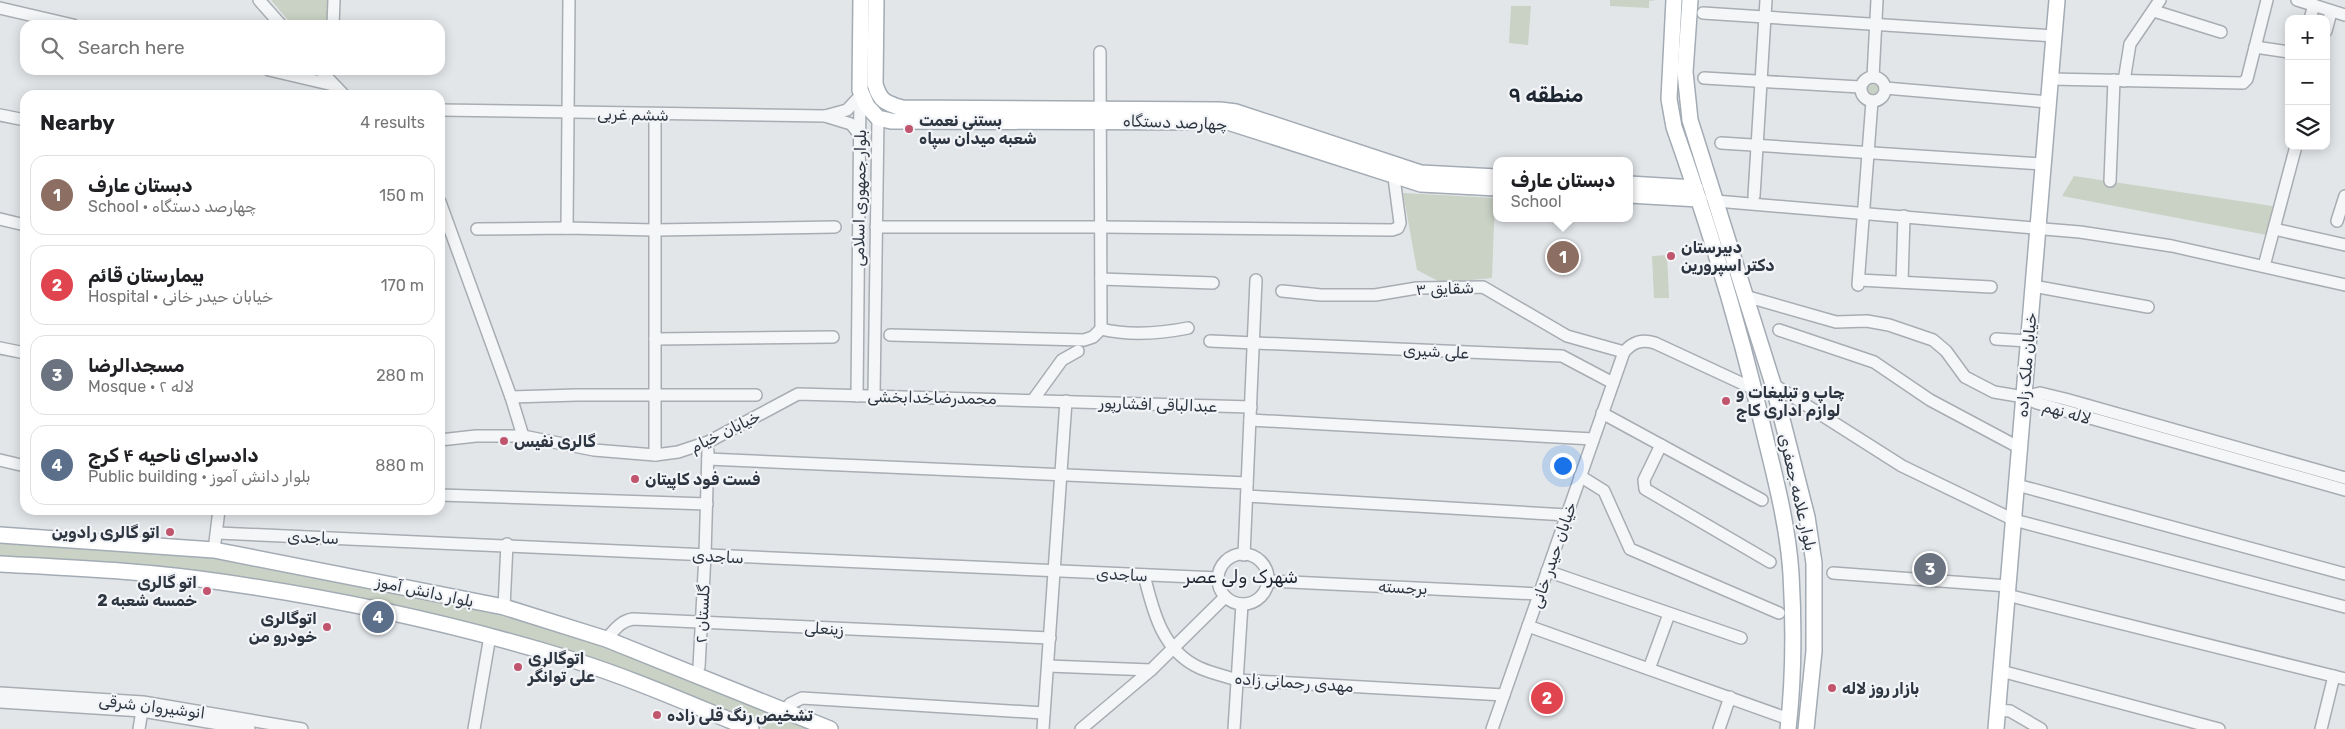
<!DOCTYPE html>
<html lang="en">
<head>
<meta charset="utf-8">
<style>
	:root { --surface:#fff; --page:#f6f6f6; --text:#202124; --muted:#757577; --line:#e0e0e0; --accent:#c1556e }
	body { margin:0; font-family:Rubik,Cairo,sans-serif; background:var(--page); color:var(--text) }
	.controls { position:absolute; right:15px; top:15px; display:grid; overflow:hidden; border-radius:10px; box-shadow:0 2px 12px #0003 }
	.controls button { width:45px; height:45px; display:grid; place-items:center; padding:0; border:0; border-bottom:1px solid var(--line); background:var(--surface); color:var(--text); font:25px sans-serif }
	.you { position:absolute; left:1562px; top:465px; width:18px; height:18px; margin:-12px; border:4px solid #fff; border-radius:50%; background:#1a73e8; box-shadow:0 0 0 8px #1a73e833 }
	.badge { display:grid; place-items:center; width:32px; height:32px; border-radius:50%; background:var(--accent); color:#fff; font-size:16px; font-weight:700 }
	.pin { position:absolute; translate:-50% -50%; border:2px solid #fff; box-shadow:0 1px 5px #0006 }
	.popup { position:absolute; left:1493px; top:157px; width:140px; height:65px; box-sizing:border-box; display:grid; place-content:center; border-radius:10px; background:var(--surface); filter:drop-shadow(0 1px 4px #0005); font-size:16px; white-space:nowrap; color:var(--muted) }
	.popup b { font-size:19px; color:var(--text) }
	.popup::after { content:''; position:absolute; left:50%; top:100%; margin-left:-10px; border:10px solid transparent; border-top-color:var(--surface) }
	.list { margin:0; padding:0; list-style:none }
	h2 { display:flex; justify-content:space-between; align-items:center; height:65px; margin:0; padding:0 20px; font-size:21px }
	h2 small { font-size:16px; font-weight:400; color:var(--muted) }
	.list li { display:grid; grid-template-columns:32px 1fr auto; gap:15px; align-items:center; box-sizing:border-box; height:80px; margin:0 10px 10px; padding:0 10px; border:1px solid var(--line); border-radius:15px }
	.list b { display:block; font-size:19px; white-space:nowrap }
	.list p { margin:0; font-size:16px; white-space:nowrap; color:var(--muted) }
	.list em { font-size:16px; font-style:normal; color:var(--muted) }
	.icon { flex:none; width:28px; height:28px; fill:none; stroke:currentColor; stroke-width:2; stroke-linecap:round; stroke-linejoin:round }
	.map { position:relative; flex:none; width:2345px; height:729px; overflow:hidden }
	.search { position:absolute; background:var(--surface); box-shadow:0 2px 12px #0003; left:20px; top:20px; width:425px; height:55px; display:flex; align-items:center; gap:12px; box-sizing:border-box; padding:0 18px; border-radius:15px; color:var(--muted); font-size:19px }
	.panel { position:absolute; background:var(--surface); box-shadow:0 2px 12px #0003; left:20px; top:90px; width:425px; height:425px; border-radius:15px }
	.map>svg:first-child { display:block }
	.green { fill:#c9d2c5 }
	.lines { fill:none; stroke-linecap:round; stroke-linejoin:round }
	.minor-casing { stroke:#a8adb3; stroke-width:14 }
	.major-casing { stroke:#a3abb4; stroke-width:18 }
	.minor { stroke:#f5f6f8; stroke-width:11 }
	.major { stroke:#fff; stroke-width:15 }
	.poi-dot { fill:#c1556e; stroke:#f2f4f7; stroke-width:2 }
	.labels { text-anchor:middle; stroke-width:4.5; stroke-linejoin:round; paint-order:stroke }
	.street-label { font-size:16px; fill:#2c3540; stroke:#f2f4f7 }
	.poi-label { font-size:16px; font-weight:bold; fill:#2c3540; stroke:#f2f4f7; text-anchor:start }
	.neighbourhood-label { font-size:18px; fill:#1e2631; stroke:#f2f4f7 }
	.district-label { font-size:21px; font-weight:bold; fill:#1e2631; stroke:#f2f4f7 }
</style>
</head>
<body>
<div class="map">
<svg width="2345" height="729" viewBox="0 0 2345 729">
	<rect width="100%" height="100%" fill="#e3e6e9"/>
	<!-- green -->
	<g class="green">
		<path d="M 271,0 L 328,0 L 327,25 L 292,25 Z"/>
		<path d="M 1610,0 L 1657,0 L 1649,1 L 1649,8 L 1610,6 Z"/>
		<path d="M 1511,6 L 1531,6 L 1528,45 L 1509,43 Z"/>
		<circle cx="1873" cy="89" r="11"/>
		<path d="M 2074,176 L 2279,207 L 2272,236 L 2062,196 Z"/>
		<path d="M 1403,193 L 1495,198 L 1492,278 L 1442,283 L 1417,270 Z"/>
		<path d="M 1667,255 L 1669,298 L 1654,298 L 1652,256 Z"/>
		<path d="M 0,540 L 213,554 L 502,613 L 618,649 L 811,729 L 765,729 L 575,655 L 482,626 L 268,584 L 0,558 Z"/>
	</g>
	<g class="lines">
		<defs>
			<g id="minor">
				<path d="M 259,0 L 281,25"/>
				<path d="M 2297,0 L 2345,15"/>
				<path d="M 0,8 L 73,25"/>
				<path d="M 2154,11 L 2221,32"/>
				<path d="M 1703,13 L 2054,36"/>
				<path d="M 2310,19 L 2314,5"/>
				<path d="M 333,25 L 334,0"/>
				<path d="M 2326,31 L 2331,12"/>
				<path d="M 2255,47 L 2289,52"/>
				<path d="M 269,70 L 333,85"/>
				<path d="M 320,70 L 344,95"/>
				<circle cx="1873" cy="89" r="12"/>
				<path d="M 1873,77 L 1877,0"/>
				<path d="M 1704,78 L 1860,87"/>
				<path d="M 2050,79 L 2243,83 L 2247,79 L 2267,0"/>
				<path d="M 2124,81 L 2130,44 L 2160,0"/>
				<path d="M 1885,88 L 2048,102"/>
				<path d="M 440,110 L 825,116"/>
				<path d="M 0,115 L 25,120"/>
				<path d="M 860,135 L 851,124 L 825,116 L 847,110 L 860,96"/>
				<path d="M 1721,143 L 2043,164"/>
				<path d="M 2110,181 L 2114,80"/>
				<path d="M 1754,196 L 1766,0"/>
				<path d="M 1716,201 L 2080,232 L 2172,246 L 2345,285"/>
				<path d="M 440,202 L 511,397 L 523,436"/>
				<path d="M 0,219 L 25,225"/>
				<path d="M 2337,221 L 2345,196"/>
				<path d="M 876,227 L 1101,227 L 1392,230 L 1398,228 L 1400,223 L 1393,170"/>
				<path d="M 567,228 L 569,0"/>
				<path d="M 477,229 L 567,228 L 655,230 L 835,227"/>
				<path d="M 2274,229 L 2345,245"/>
				<path d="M 2264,266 L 2296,146"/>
				<path d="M 1101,279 L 1213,283"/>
				<path d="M 1859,280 L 1991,287"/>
				<path d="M 1902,282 L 1904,216"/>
				<path d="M 1858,285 L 1872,101"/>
				<path d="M 2033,286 L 2148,307"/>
				<path d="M 1282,291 L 1321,295 L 1375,295 L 1417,288 L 1483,287 L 1567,336 L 1624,352"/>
				<path d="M 1745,296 L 1836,322 L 1867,321 L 1889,325 L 1933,340 L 1946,351 L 1965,377 L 1994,392 L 2024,397 L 2040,393 L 2065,399 L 2345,478"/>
				<path d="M 1101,329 C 1130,336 1158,334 1188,328"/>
				<path d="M 1779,330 L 1874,362 L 1930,400 L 2020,448"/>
				<path d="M 890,335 L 1084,340 L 1093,337 L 1101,329 L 1100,52"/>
				<path d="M 655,339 L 833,337"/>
				<path d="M 1996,339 L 2028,341"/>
				<path d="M 1210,341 L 1562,356 L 1613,383"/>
				<path d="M 0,348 L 25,353"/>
				<path d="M 1773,384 L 1902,466 L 2014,520 L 2345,607"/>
				<path d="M 857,396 L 860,95"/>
				<path d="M 874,396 L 878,118"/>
				<path d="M 511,397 L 577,395 L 756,395"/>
				<path d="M 2024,397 L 2037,403 L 2345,490"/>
				<path d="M 1033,400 L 1062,360 L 1078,351"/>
				<path d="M 1602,413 L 1762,500"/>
				<path d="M 1250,420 L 1593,439"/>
				<path d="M 440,440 L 476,436 L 523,436 L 594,450 L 655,455 L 678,452 L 708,442 L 798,394 L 1251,407"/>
				<path d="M 1661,445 L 1644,480 L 1645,489 L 1770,562"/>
				<path d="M 655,455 L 655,114"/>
				<path d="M 708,459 L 1247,483"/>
				<path d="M 0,460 L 25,466"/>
				<path d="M 1580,476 L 1604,491 L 1630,549 L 1779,613"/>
				<path d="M 2017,485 L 2345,574"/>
				<path d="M 440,495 L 707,504"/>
				<path d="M 1247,496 L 1567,515"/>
				<path d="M 218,533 L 1218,578"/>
				<path d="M 214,550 L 219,510"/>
				<circle cx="1243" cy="579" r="25"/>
				<path d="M 1244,555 L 1256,280"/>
				<path d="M 1547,571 L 1741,638"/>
				<path d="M 1833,573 L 2008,586"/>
				<path d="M 1144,575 C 1153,611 1162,651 1200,668 C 1211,673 1225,676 1237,680 L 1504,695"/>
				<path d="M 1268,581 L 1539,594"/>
				<path d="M 2007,595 L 2345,679"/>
				<path d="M 504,607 L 507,544"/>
				<path d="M 1528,626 L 1789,719"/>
				<path d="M 606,639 C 615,630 620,621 633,619 L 1050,638"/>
				<path d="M 1048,666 L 1151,670"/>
				<path d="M 699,667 L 705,555 L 708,451"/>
				<path d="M 1649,669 L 1669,614"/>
				<path d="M 2001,671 L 2219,729"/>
				<path d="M 0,693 L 143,702 L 302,729"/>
				<path d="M 0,702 L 142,711 L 249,729"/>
				<path d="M 1998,710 L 2010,711 L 2041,729"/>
				<path d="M 784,711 L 790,704 L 802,698 L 1044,713"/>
				<path d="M 139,729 L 142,711"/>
				<path d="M 474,729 L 490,636"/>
				<path d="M 1043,729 L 1066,401"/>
				<path d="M 1081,729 L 1151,670 L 1225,597"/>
				<path d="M 1234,729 L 1242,604"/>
				<path d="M 1492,729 L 1624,352 C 1633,342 1641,339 1655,343 L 1754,389"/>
				<path d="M 1719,729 L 1730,697"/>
				<path d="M 2321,729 L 2334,676"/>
			</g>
			<g id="major">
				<path d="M 861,0 L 860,90 L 867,106 L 878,118 L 891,121 L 1228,122 L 1421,184 L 1497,188"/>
				<path d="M 876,0 L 875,84 C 880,101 885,103 902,108 L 1220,110 L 1236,112 L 1421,173 L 1497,177"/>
				<path d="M 1674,0 L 1669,99 L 1674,127 C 1710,229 1741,331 1765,436 C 1776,481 1788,527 1791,574 C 1794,626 1794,677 1788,729"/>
				<path d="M 1690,0 L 1685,72 L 1690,120 L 1773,384 L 1807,517 L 1814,563 L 1814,651 L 1806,729"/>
				<path d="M 1629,184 L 1695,188"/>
				<path d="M 1629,195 L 1699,199"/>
				<path d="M 0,535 L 214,550 L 504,607 L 606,639 L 830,729"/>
				<path d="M 0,564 C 74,568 148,571 221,582 C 340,599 459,625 573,660 C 634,679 692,705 751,729"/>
				<path d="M 1996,729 L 2057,0"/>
			</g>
		</defs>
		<!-- minor casing -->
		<use href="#minor" class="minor-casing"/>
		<!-- major casing -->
		<use href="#major" class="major-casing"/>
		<!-- minor -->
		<use href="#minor" class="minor"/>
		<!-- major -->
		<use href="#major" class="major"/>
	</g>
	<!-- markers -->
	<g class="poi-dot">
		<circle cx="909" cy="129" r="5"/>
		<circle cx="1671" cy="256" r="5"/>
		<circle cx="1726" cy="401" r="5"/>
		<circle cx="504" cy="441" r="5"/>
		<circle cx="635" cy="479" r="5"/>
		<circle cx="170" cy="532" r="5"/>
		<circle cx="207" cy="591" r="5"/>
		<circle cx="327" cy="627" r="5"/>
		<circle cx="518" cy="667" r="5"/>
		<circle cx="1832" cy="688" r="5"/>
		<circle cx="657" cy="715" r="5"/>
	</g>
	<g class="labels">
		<!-- street labels -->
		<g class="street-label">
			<text transform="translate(633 114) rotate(1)" y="6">ششم غربی</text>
			<text transform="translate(1175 122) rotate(2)" y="6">چهارصد دستگاه</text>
			<text transform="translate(859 198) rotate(-89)" y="6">بلوار جمهوری اسلامی</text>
			<text transform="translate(1445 288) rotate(-2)" y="6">شقایق ۳</text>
			<text transform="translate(1436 351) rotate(3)" y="6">علی شیری</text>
			<text transform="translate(2026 365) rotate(-85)" y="6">خیابان ملک زاده</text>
			<text transform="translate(932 397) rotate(1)" y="6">محمدرضاخدابخشی</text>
			<text transform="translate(1158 404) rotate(2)" y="6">عبدالباقی افشارپور</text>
			<text transform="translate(2067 412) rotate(16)" y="6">لاله نهم</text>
			<text transform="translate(725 431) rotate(-26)" y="6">خیابان خیام</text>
			<text transform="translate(1798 492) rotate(77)" y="6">بلوار علامه جعفری</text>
			<text transform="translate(313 537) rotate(2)" y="6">ساجدی</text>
			<text transform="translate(1553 555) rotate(-71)" y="6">خیابان حیدر خانی</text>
			<text transform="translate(718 556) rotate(3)" y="6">ساجدی</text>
			<text transform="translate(1122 574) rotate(3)" y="6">ساجدی</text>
			<text transform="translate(1403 587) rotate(3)" y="6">برجسته</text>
			<text transform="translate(425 591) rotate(12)" y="6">بلوار دانش آموز</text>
			<text transform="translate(702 614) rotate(-87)" y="6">گلستان ۲</text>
			<text transform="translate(824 628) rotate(3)" y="6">زینعلی</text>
			<text transform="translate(1294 682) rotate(4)" y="6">مهدی رحمانی زاده</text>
			<text transform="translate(152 706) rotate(7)" y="6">انوشیروان شرقی</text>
		</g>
		<!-- poi labels -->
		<g class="poi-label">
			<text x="919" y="126">بستنی نعمت<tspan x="919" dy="18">شعبه میدان سپاه</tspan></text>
			<text x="1681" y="253">دبیرستان<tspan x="1681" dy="18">دکتر اسپرورین</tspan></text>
			<text x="1736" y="398">چاپ و تبلیغات و<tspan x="1736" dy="18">لوازم اداری کاج</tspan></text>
			<text x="514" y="447">گالری نفیس</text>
			<text x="645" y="485">فست فود کاپیتان</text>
			<text x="160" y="538" text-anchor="end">اتو گالری رادوین</text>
			<text x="197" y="588" text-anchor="end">اتو گالری<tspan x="197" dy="18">خمسه شعبه 2</tspan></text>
			<text x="317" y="624" text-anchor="end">اتوگالری<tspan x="317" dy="18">خودرو من</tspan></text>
			<text x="528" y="664">اتوگالری<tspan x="528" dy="18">علی توانگر</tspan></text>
			<text x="1842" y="694">بازار روز لاله</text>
			<text x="667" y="721">تشخیص رنگ قلی زاده</text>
		</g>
		<!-- neighbourhood labels -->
		<g class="neighbourhood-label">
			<text x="1241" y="583">شهرک ولی عصر</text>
		</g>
		<!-- district labels -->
		<g class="district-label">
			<text x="1546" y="102">منطقه ۹</text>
		</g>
	</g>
</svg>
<div class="controls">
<button>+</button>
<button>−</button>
<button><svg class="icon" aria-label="layers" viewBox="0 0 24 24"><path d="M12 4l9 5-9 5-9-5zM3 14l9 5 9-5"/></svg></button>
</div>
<div class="you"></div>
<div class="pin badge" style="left:1563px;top:257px;background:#8d6e63">1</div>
<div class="popup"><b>دبستان عارف</b>School</div>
<div class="pin badge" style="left:1547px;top:698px;background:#e0444e">2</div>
<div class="pin badge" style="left:1930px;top:569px;background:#6b7280">3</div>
<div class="pin badge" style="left:378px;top:617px;background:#5c6f8a">4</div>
<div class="search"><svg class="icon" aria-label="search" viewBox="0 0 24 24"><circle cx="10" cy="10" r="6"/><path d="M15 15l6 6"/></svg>Search here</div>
<section class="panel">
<h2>Nearby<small>4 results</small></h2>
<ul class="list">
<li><span class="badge" style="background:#8d6e63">1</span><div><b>دبستان عارف</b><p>School · چهارصد دستگاه</p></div><em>150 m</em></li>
<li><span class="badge" style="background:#e0444e">2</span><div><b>بیمارستان قائم</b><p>Hospital · خیابان حیدر خانی</p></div><em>170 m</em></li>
<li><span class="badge" style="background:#6b7280">3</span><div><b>مسجدالرضا</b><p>Mosque · لاله ۲</p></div><em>280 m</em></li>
<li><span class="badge" style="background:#5c6f8a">4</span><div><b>دادسرای ناحیه ۴ کرج</b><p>Public building · بلوار دانش آموز</p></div><em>880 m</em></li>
</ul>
</section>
</div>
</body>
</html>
